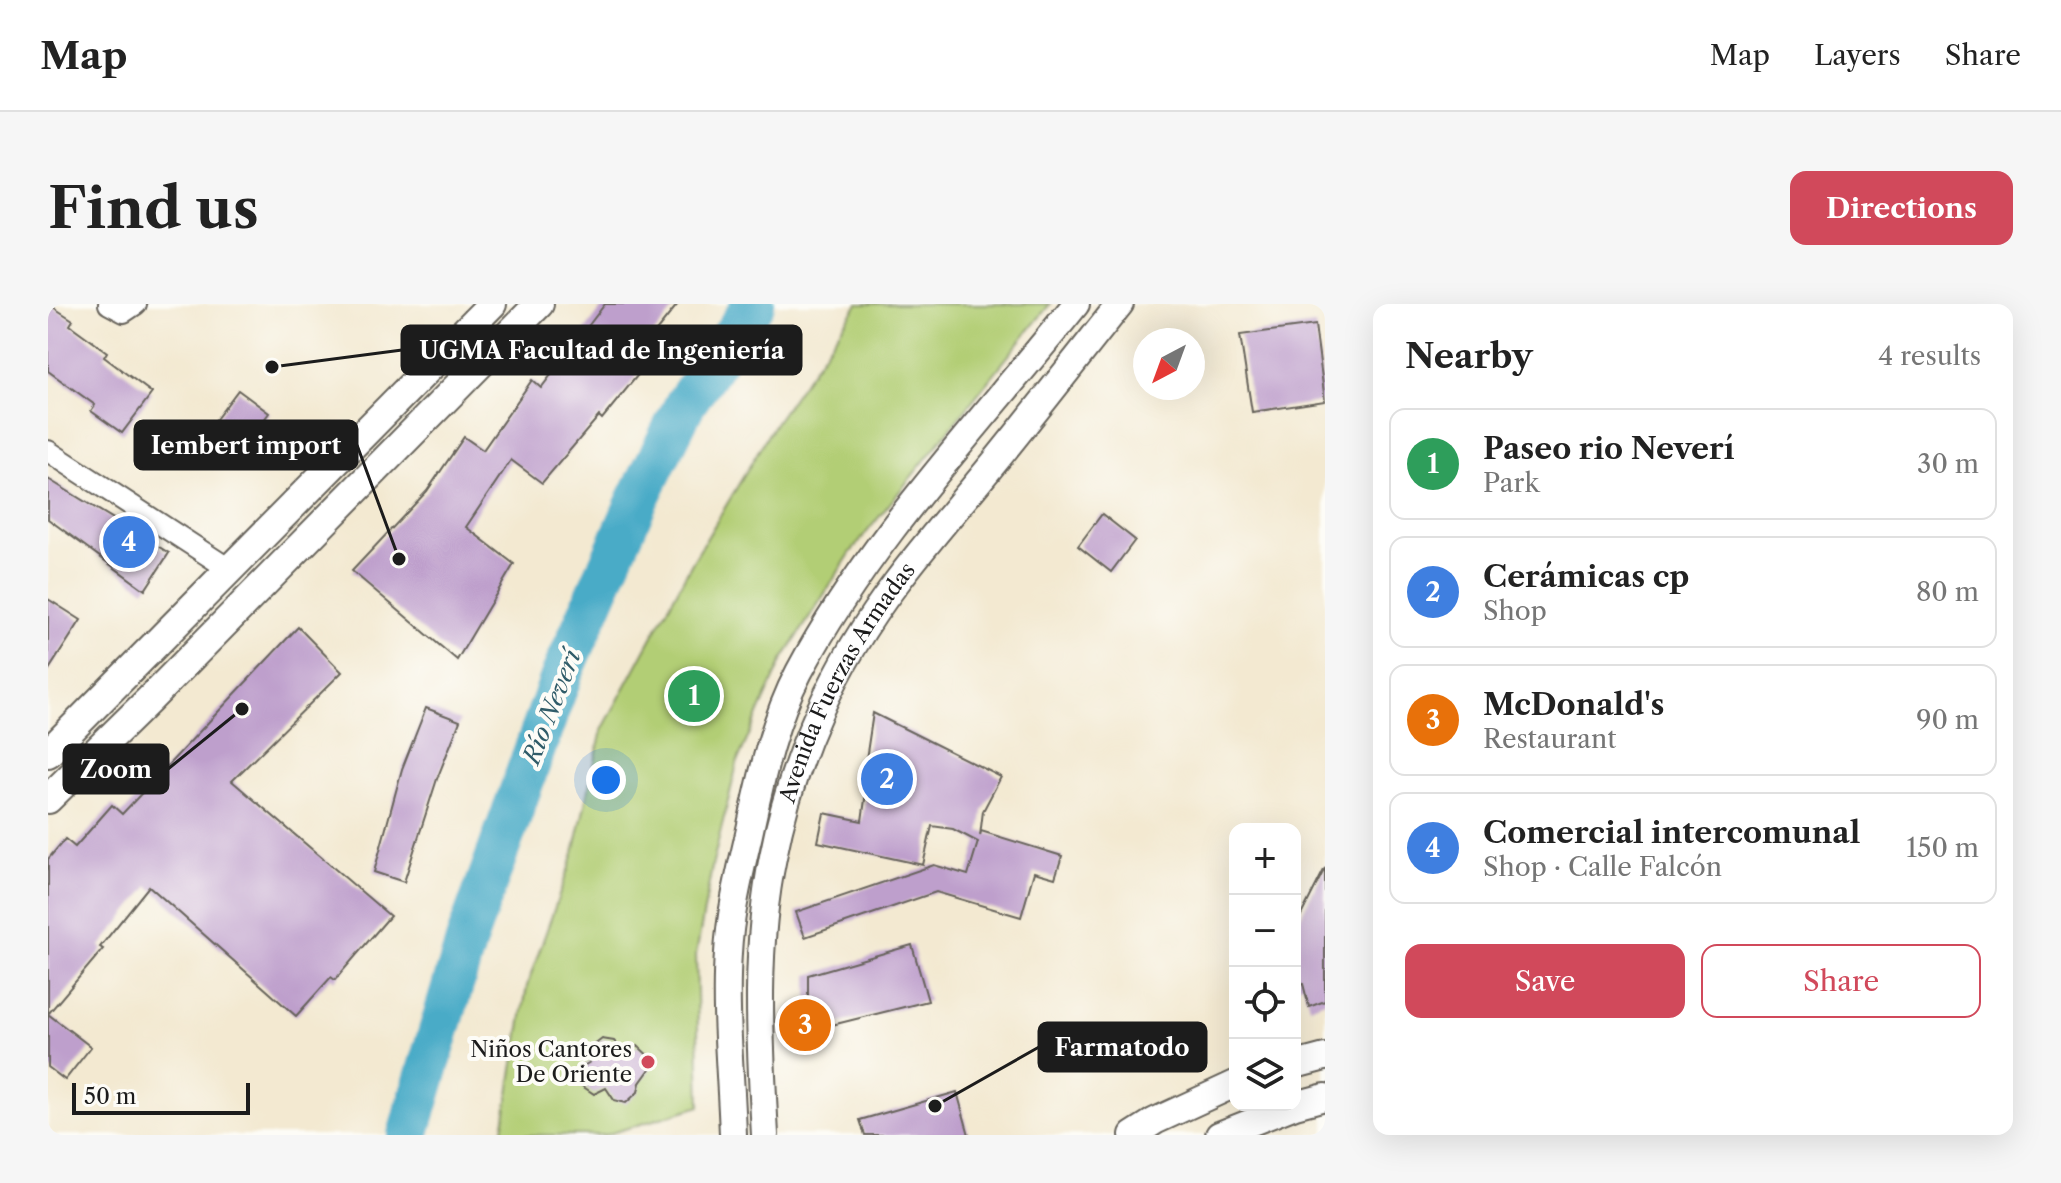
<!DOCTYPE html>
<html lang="en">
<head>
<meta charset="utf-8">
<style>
	:root { --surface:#fff; --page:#f6f6f6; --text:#222; --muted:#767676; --line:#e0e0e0; --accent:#d1495b }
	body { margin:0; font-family:"Libre Caslon Text",serif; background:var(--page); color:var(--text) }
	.controls { position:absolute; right:24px; bottom:24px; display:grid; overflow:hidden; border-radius:16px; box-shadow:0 8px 32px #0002 }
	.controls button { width:72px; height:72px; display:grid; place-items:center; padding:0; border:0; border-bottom:2px solid var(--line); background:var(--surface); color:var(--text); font:40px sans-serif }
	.compass { position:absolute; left:1085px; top:24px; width:72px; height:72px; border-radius:50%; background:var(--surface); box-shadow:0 8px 32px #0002; rotate:221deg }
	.scale { position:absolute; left:24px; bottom:20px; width:178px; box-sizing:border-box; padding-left:8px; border:4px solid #1c1c1c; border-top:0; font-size:22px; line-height:28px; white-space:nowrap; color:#1c1c1c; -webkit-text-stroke:6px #fdfcf7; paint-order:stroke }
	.you { position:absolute; left:558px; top:476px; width:28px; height:28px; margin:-20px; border:6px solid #fff; border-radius:50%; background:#1a73e8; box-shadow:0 0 0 12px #1a73e833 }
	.badge { display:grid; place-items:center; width:52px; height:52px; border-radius:50%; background:var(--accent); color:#fff; font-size:26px; font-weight:700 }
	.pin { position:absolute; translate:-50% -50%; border:4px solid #fff; box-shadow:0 2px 8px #0006 }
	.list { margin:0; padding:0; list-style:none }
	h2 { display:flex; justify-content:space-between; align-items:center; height:104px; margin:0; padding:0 32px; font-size:34px }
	h2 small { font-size:26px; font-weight:400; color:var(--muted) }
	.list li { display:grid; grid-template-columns:52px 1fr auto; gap:24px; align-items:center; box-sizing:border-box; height:112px; margin:0 16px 16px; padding:0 16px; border:2px solid var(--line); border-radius:16px }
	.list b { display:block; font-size:30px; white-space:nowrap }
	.list p { margin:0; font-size:26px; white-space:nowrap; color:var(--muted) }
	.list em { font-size:26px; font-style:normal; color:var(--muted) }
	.actions { display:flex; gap:16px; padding:24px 32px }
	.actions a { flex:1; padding:18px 0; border:2px solid var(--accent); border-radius:16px; text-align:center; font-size:28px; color:var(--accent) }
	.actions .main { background:var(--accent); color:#fff }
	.icon { flex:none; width:44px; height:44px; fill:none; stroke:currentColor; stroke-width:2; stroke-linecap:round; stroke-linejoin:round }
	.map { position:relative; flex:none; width:1277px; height:831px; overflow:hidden; border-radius:16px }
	header { display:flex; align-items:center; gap:48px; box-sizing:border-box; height:112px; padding:0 40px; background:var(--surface); border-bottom:2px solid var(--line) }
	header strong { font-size:38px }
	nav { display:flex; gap:44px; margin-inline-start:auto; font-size:28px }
	.intro { display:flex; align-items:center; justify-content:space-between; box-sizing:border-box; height:192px; padding:0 48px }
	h1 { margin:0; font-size:56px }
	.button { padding:20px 36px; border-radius:16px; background:var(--accent); color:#fff; font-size:28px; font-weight:700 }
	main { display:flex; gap:48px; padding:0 48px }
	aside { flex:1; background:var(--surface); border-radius:16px; box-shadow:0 8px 32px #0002 }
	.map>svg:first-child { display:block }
	.green { fill:#b2ce74; stroke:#677548; stroke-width:2 }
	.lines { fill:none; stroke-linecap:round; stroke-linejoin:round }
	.river { stroke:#48abc7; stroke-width:42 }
	.building { fill:#be9fcc }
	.minor-casing { stroke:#67645b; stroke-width:24 }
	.tertiary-casing { stroke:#67645b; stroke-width:30 }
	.secondary-casing { stroke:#67645b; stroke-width:32 }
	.minor { stroke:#fff; stroke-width:20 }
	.tertiary { stroke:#fff; stroke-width:26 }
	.secondary { stroke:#fff; stroke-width:28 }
	.poi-dot { fill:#d1495b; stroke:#fdfcf7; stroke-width:3 }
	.labels { text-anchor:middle; stroke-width:8; stroke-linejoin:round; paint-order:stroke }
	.street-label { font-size:22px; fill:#1c1c1c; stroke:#fdfcf7 }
	.poi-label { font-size:22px; fill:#1c1c1c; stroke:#fdfcf7; text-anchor:end }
	.water-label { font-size:24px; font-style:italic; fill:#305c69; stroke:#fdfcf7 }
	.leader { fill:none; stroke:#1c1c1c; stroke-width:3 }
	.callout-dot { fill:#1c1c1c; stroke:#fdfcf7; stroke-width:3 }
	.callout { fill:#1c1c1c; stroke:#1c1c1c; stroke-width:3 }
	.callout-label { font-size:24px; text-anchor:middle; font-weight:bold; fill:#fff }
</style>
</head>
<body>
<header>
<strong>Map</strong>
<nav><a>Map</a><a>Layers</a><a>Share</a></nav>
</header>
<div class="intro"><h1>Find us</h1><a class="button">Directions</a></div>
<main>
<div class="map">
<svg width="1277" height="831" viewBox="0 0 1277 831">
	<rect width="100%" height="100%" fill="#fdfcf7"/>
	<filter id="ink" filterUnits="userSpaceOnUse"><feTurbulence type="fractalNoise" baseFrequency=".0125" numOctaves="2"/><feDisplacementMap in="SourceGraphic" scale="16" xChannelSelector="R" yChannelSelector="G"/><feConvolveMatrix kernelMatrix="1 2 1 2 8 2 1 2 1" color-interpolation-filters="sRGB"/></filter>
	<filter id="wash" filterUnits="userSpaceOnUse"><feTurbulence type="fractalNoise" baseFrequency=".006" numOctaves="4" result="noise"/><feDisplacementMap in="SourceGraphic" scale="32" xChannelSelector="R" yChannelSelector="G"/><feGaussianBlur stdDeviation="1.8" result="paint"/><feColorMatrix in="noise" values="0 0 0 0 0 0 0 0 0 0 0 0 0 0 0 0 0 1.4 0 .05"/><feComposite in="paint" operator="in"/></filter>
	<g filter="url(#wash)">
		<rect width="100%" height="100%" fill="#f3e9d1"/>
		<!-- green -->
		<path class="green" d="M 810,0 L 1002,0 L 803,248 L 734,357 L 690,456 L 664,563 L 648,651 L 652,802 L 557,831 L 454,831 L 479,682 L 526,549 L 554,426 L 644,259 L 727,119 Z"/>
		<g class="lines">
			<!-- river -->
			<path class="river" d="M 360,831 L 420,631 L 514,370 L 589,197 L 637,100 L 706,0"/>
		</g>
		<g id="blocks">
			<!-- building -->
			<g class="building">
				<path d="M 0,0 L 25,16 L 22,21 L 59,48 L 56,53 L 104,89 L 74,129 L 43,107 L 47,101 L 0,67 Z"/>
				<path d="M 557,0 L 630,0 L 605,31 L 615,40 L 554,115 L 551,112 L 494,179 L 463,156 L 418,223 L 466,260 L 409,356 L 304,267 L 379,187 L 416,133 L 435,146 L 484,76 L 493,84 Z"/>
				<path d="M 1267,21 L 1277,97 L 1204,108 L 1192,31 Z"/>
				<path d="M 190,86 L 221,109 L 191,149 L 160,126 Z"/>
				<path d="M 0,175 L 121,249 L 97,286 L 0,215 Z"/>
				<path d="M 1054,210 L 1087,236 L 1063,268 L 1030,242 Z"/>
				<path d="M 0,295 L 33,316 L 0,367 Z"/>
				<path d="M 250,323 L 294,368 L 184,477 L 342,612 L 287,676 L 283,673 L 248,712 L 101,582 L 52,643 L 55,645 L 0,710 L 43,743 L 17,776 L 0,763 L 0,555 L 17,535 L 27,543 L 64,501 L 74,510 Z"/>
				<path d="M 378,404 L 412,417 L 389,475 L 356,578 L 326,568 L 354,465 Z"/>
				<path d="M 825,409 L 953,473 L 935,507 L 932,532 L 933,527 L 1014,552 L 1007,574 L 986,568 L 973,613 L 888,588 L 757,633 L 748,608 L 886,561 L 920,571 L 930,538 L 905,525 L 884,522 L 875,561 L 770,538 L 776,509 L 814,517 L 819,481 L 826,467 L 817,462 Z"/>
				<path d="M 1277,564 L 1277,697 L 1261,703 L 1255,680 L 1247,682 L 1247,623 Z"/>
				<path d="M 864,641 L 880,697 L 760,727 L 760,671 Z"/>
				<path d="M 554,735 L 566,737 L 577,750 L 590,742 L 607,758 L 592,779 L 590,788 L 578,799 L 566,796 L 558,784 L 546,790 L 534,782 L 534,763 L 542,758 L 545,742 Z"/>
				<path d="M 909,788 L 921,831 L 817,831 L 812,816 Z"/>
			</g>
		</g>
	</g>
	<g filter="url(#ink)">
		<use href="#blocks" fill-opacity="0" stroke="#67645b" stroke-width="2"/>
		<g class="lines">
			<defs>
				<g id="minor">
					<path d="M 61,0 L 76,8 L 88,0"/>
					<path d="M 0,147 L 181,265"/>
				</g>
				<g id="tertiary">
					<path d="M 1247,761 L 1277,753"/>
					<path d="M 685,831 C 683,771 676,709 680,649 C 682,609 692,569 701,530 C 713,475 725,417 751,368 C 823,233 933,119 1028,0"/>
					<path id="s1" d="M 717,831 C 712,739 706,644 725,553 C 744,454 787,359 848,279 C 877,240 909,204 940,166 C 985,111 1028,55 1072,0"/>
					<path d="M 1085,831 L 1107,817 L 1187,780"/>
					<path d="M 1171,831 L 1247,801 L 1277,793"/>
				</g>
				<g id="secondary">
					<path d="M 0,449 L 444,0"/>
					<path d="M 0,495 L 101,396 L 491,0"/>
				</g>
			</defs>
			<!-- minor casing -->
			<use href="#minor" class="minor-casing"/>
			<!-- tertiary casing -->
			<use href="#tertiary" class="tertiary-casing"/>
			<!-- secondary casing -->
			<use href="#secondary" class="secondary-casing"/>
			<!-- minor -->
			<use href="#minor" class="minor"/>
			<!-- tertiary -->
			<use href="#tertiary" class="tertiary"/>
			<!-- secondary -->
			<use href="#secondary" class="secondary"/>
		</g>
	</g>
	<!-- markers -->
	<circle class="poi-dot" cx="600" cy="758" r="8"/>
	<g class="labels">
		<!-- street labels -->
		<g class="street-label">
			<text dy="8" stroke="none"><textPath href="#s1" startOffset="470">Avenida Fuerzas Armadas</textPath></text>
		</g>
		<!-- poi labels -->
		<g class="poi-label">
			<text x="584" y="753">Niños Cantores<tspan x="584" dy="25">De Oriente</tspan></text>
		</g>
		<!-- water labels -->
		<g class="water-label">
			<text transform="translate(504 403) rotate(-69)" y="8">Río Neverí</text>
		</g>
	</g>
	<!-- callouts -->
	<path class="leader" d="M224 63L354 46M351 255L309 141M194 405L120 465M887 802L991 743"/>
	<g class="callout-dot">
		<circle cx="224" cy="63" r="8"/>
		<circle cx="351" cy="255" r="8"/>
		<circle cx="194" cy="405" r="8"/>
		<circle cx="887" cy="802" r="8"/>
	</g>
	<g class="callout">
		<rect x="354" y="22" width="399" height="48" rx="8"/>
		<rect x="87" y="117" width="222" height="48" rx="8"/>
		<rect x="16" y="441" width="104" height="48" rx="8"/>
		<rect x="991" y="719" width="167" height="48" rx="8"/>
	</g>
	<g class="callout-label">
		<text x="554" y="55">UGMA Facultad de Ingeniería</text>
		<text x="198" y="150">Iembert import</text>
		<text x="68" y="474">Zoom</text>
		<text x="1074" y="752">Farmatodo</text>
	</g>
</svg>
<div class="controls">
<button>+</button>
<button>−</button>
<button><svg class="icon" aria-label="locate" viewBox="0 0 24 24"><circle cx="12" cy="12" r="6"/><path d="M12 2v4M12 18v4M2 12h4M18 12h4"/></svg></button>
<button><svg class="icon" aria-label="layers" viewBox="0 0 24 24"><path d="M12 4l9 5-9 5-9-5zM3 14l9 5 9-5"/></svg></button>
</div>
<svg class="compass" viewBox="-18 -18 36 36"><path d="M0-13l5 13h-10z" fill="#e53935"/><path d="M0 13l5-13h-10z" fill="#767676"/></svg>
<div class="scale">50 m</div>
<div class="you"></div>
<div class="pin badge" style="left:646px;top:392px;background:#2e9e5b">1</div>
<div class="pin badge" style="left:839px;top:475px;background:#3f7fe0">2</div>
<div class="pin badge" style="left:757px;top:721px;background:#e8710a">3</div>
<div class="pin badge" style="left:81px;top:238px;background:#3f7fe0">4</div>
</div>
<aside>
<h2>Nearby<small>4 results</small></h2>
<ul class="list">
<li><span class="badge" style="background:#2e9e5b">1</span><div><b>Paseo rio Neverí</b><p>Park</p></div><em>30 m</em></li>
<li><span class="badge" style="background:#3f7fe0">2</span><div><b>Cerámicas cp</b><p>Shop</p></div><em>80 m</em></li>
<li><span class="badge" style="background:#e8710a">3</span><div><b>McDonald's</b><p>Restaurant</p></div><em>90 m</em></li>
<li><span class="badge" style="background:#3f7fe0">4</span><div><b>Comercial intercomunal</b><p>Shop · Calle Falcón</p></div><em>150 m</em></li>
</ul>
<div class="actions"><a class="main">Save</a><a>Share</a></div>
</aside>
</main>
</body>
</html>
